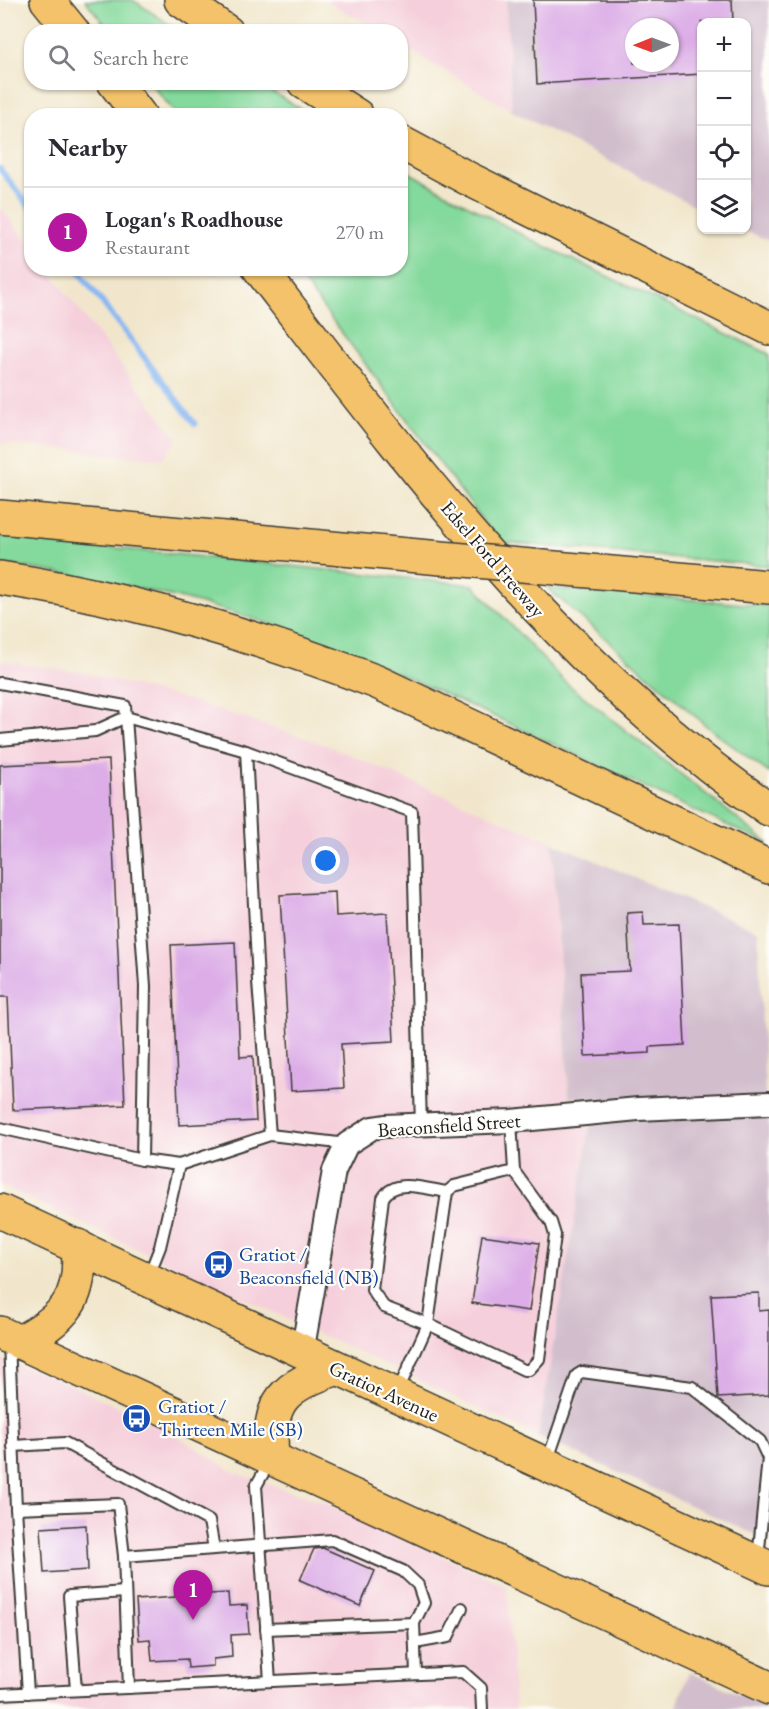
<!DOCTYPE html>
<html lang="en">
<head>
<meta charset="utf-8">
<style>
	:root { --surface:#fff; --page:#f7f7f7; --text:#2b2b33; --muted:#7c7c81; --line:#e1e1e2; --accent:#b5179e }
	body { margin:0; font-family:"EB Garamond",serif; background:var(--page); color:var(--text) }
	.controls { position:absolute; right:18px; top:18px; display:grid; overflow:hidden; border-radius:12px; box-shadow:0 2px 4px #0004 }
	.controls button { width:54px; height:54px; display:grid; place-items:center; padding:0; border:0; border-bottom:2px solid var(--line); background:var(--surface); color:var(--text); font:30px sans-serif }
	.compass { position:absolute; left:625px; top:18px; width:54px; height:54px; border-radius:50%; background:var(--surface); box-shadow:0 2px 4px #0004; rotate:269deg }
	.you { position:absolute; left:326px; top:861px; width:21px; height:21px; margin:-15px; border:4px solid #fff; border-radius:50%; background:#1a73e8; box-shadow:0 0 0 9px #1a73e833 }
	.badge { display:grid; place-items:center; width:39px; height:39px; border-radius:50%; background:var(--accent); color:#fff; font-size:20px; font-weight:700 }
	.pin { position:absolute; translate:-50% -50px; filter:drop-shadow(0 2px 3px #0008) }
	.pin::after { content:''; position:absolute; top:32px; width:21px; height:18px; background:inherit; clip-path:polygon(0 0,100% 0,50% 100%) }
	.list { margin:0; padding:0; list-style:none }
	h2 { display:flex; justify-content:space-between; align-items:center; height:78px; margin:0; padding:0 24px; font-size:26px }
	h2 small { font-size:20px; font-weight:400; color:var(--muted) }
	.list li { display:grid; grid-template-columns:39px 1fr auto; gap:18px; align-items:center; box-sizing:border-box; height:90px; padding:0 24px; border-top:2px solid var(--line) }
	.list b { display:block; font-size:22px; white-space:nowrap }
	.list p { margin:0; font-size:20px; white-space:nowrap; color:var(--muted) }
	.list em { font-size:20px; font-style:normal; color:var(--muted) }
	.icon { flex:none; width:33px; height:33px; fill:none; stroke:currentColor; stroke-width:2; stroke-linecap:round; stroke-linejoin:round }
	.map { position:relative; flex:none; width:769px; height:1709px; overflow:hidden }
	.search { position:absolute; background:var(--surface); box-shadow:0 2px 4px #0004; left:24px; top:24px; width:384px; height:66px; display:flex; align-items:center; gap:15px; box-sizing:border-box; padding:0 21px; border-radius:24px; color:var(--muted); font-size:22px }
	.panel { position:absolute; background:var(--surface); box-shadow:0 2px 4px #0004; left:24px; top:108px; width:384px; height:168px; border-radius:24px }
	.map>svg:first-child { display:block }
	.built { fill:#f5cfdb }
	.industrial { fill:#d1bdcc; fill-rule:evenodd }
	.grass { fill:#84d99c; stroke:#507a5c; stroke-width:1.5 }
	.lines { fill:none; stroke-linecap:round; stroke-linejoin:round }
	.stream { stroke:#88b7f3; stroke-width:6 }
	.building { fill:#dcade7; fill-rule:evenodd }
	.lane-casing { stroke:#3c3a36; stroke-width:14 }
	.street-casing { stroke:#3c3a36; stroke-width:26 }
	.primary-casing { stroke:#3c3a36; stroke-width:36 }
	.highway-casing { stroke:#3c3a36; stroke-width:36 }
	.lane { stroke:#fff; stroke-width:10 }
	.street { stroke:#fff; stroke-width:22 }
	.primary { stroke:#f3c26a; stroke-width:33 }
	.highway { stroke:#f3c26a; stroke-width:33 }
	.highway-bridge-casing { stroke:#3c3a36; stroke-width:36; stroke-linecap:butt }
	.highway-bridge { stroke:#f3c26a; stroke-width:33 }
	.labels { text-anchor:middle; stroke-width:4.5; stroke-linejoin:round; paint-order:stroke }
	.street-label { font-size:20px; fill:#1c1c1c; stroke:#fdfcf7 }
	.transit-label { font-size:20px; fill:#164399; stroke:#fdfcf7; text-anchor:start }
</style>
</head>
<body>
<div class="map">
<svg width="769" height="1709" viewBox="0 0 769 1709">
	<rect width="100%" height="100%" fill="#fdfcf7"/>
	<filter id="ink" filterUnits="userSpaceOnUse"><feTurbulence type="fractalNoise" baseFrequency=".0167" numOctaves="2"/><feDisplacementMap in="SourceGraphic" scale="12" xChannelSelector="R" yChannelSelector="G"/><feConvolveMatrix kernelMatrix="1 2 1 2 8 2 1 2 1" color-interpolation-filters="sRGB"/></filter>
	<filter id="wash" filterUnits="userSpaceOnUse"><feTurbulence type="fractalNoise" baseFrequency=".008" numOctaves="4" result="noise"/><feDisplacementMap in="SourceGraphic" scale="24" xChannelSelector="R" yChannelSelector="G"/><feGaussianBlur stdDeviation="1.35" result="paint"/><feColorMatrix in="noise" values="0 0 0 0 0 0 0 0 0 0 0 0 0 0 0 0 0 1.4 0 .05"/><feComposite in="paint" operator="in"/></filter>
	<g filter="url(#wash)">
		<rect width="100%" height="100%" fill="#f1e6cb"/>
		<!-- built -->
		<g class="built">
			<path d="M 325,0 L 506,0 L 512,111 L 401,45 L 400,32 L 378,31 Z"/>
			<path d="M 0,206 L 31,247 L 32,268 L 48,269 L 178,440 L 162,459 L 0,443 Z"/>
			<path d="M 0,661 L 86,673 L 192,701 L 329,746 L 552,842 L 570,1126 L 590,1126 L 538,1436 L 0,1185 Z"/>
			<path d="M 0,1359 L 54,1377 L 156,1425 L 182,1439 L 235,1473 L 323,1502 L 507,1586 L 515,1709 L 0,1709 Z"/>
		</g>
		<!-- industrial -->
		<g class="industrial">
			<path d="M 506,0 L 769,0 L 769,241 L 744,230 L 746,230 L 746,22 L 702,22 L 701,209 L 512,111 ZM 634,27 L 670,27 L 670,63 L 634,63 Z"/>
			<path d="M 552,842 L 758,931 L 766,1115 L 769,1116 L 769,1541 L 538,1436 L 590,1126 L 589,1098 L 569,1098 Z"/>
			<path d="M 689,1672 L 769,1708 L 769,1709 L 676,1709 Z"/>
		</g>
		<!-- grass -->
		<g class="grass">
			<path d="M 85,0 L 133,0 L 179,31 L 110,31 Z"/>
			<path d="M 150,83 L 257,83 L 312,115 L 177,115 Z"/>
			<path d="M 401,168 L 526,237 L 769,354 L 769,566 L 499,542 L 294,269 L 400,268 Z"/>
			<path d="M 0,536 L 473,585 L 565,682 L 769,844 C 633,784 501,716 364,659 C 248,610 124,581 0,564 Z"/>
			<path d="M 547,588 L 769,606 L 769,773 L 710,729 Z"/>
		</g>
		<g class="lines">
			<!-- stream -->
			<g class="stream">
				<path d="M 0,169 L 32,210"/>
				<path d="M 76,268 L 195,424"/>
			</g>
		</g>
		<g id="blocks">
			<!-- building -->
			<g class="building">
				<path d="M 533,0 L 732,0 L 733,22 L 702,22 L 702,74 L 537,84 ZM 634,27 L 670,27 L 670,63 L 634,63 Z"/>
				<path d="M 109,760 L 125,1105 L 13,1110 L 8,997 L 0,997 L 0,765 Z"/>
				<path d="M 335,892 L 336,916 L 387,913 L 394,1041 L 341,1044 L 344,1088 L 291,1091 L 280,895 Z"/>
				<path d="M 643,912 L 644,925 L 679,924 L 685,1045 L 650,1047 L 650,1053 L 585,1056 L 581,973 L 630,971 L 627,913 Z"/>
				<path d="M 235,942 L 240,1057 L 253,1056 L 256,1121 L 179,1125 L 171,945 Z"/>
				<path d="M 482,1235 L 539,1243 L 529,1311 L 472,1303 Z"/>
				<path d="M 759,1293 L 759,1311 L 769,1310 L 769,1395 L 718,1398 L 711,1295 Z"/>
				<path d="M 86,1525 L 88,1570 L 44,1573 L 41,1528 Z"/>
				<path d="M 323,1548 L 375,1571 L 360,1606 L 300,1580 L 314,1549 Z"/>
				<path d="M 191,1585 L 191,1595 L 228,1593 L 229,1606 L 247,1605 L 249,1634 L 231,1635 L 232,1657 L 213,1659 L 213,1666 L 188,1668 L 187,1659 L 152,1661 L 150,1639 L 139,1640 L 136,1600 L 175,1597 L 175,1586 Z"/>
			</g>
		</g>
	</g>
	<g filter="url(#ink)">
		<use href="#blocks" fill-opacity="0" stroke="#3c3a36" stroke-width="1.5"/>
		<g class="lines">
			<defs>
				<g id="lane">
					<path d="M 0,683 L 125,706 L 126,717 L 95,731 L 0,740"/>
					<path d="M 0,1128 L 142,1160 L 179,1165"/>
					<path d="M 270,1135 L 258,982 L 246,751 L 412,812 L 421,1125"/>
					<path d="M 142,1160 L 145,986 L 126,717 L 246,751"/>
					<path d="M 447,1192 C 426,1189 395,1177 383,1198 L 372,1290 L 384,1307 L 428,1324 L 447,1192 L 454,1186 L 514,1171"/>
					<path d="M 149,1275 L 160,1247 L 179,1165 L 270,1135 L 347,1144"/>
					<path d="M 9,1342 L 16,1508 L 28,1693"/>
					<path d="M 397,1393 L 428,1324 L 524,1370 L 529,1370 L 539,1359 L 555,1235 L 551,1222 L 514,1171 L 511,1121"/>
					<path d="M 13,1446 L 65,1443 L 209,1521 L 214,1549 L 124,1556 L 118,1504 L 16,1508"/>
					<path d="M 547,1462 L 577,1375 L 582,1372 L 692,1387 L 760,1441 L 768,1458 L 758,1559"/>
					<path d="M 214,1549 L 332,1540 L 403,1571 L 418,1585 L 424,1603 L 414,1623 L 266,1629"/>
					<path d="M 124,1556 L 129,1688"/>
					<path d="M 414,1623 L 416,1674"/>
					<path d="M 415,1643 L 448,1637 L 462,1608"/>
					<path d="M 270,1681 L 256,1486 L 270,1461"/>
					<path d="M 76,1690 L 69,1596 L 125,1592"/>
					<path d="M 0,1694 L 463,1672 L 481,1688 L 482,1709"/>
				</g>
				<path id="street" d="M 302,1353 L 334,1171 L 347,1144 L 372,1128 L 385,1126 L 511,1121 L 638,1109 L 769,1103"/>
				<g id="primary">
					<path d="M 0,1211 L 769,1568"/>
					<path d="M 0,1333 L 769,1688"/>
					<path d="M 20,1342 C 65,1318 83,1299 78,1246"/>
					<path d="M 272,1457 C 267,1401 284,1386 335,1369"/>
				</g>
				<g id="highway">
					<path d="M 47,0 L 73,32"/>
					<path d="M 181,0 L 227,32"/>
					<path d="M 114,82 L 140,116"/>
					<path d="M 304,82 L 357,116"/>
					<path d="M 400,142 L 467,178 L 769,328"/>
					<path d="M 259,268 C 411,465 561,668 769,809"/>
					<path d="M 0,517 L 407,555"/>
					<path d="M 578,570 L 769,587"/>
					<path d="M 0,578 C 131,598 254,635 377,682 L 769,867"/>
				</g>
			</defs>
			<!-- lane casing -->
			<use href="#lane" class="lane-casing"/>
			<!-- street casing -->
			<use href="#street" class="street-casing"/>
			<!-- primary casing -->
			<use href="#primary" class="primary-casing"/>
			<!-- highway casing -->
			<use href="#highway" class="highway-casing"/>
			<!-- lane -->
			<use href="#lane" class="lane"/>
			<!-- street -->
			<use href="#street" class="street"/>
			<!-- primary -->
			<use href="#primary" class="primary"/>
			<!-- highway -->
			<use href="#highway" class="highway"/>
			<defs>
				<path id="highway-bridge" d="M 407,555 L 578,570"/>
			</defs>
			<!-- highway-bridge casing -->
			<use href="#highway-bridge" class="highway-bridge-casing"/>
			<!-- highway-bridge -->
			<use href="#highway-bridge" class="highway-bridge"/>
		</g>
	</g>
	<!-- icons -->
	<defs>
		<symbol id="bus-disc" viewBox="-11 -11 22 22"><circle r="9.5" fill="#1a4fb4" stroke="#fdfcf7"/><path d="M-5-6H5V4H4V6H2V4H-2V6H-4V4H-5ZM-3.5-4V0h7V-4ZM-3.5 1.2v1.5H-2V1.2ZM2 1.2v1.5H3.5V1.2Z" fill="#fff"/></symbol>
	</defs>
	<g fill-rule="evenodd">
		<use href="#bus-disc" x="202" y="1248" width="33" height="33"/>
		<use href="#bus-disc" x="120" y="1402" width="33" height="33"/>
	</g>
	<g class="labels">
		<!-- street labels -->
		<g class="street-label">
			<text transform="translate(493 559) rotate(49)" y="7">Edsel Ford Freeway</text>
			<text transform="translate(449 1125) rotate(-4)" y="7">Beaconsfield Street</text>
			<text transform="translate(384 1391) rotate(25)" y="7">Gratiot Avenue</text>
		</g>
		<!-- transit labels -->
		<g class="transit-label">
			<text x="239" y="1261">Gratiot /<tspan x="239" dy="23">Beaconsfield (NB)</tspan></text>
			<text x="158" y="1413">Gratiot /<tspan x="158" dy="23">Thirteen Mile (SB)</tspan></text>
		</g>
	</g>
</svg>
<div class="controls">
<button>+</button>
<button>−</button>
<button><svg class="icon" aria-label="locate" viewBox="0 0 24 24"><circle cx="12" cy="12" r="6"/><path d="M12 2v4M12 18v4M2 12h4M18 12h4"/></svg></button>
<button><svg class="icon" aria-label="layers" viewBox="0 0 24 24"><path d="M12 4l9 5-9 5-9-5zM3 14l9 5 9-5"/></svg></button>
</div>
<svg class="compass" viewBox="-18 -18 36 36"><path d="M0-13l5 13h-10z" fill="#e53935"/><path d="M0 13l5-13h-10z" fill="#7c7c81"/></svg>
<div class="you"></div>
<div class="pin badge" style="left:193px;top:1620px">1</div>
<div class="search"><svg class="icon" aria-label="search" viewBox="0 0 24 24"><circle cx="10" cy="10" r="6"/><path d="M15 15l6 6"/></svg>Search here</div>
<section class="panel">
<h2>Nearby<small></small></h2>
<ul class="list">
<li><span class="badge">1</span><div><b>Logan's Roadhouse</b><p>Restaurant</p></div><em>270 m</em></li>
</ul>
</section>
</div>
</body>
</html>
